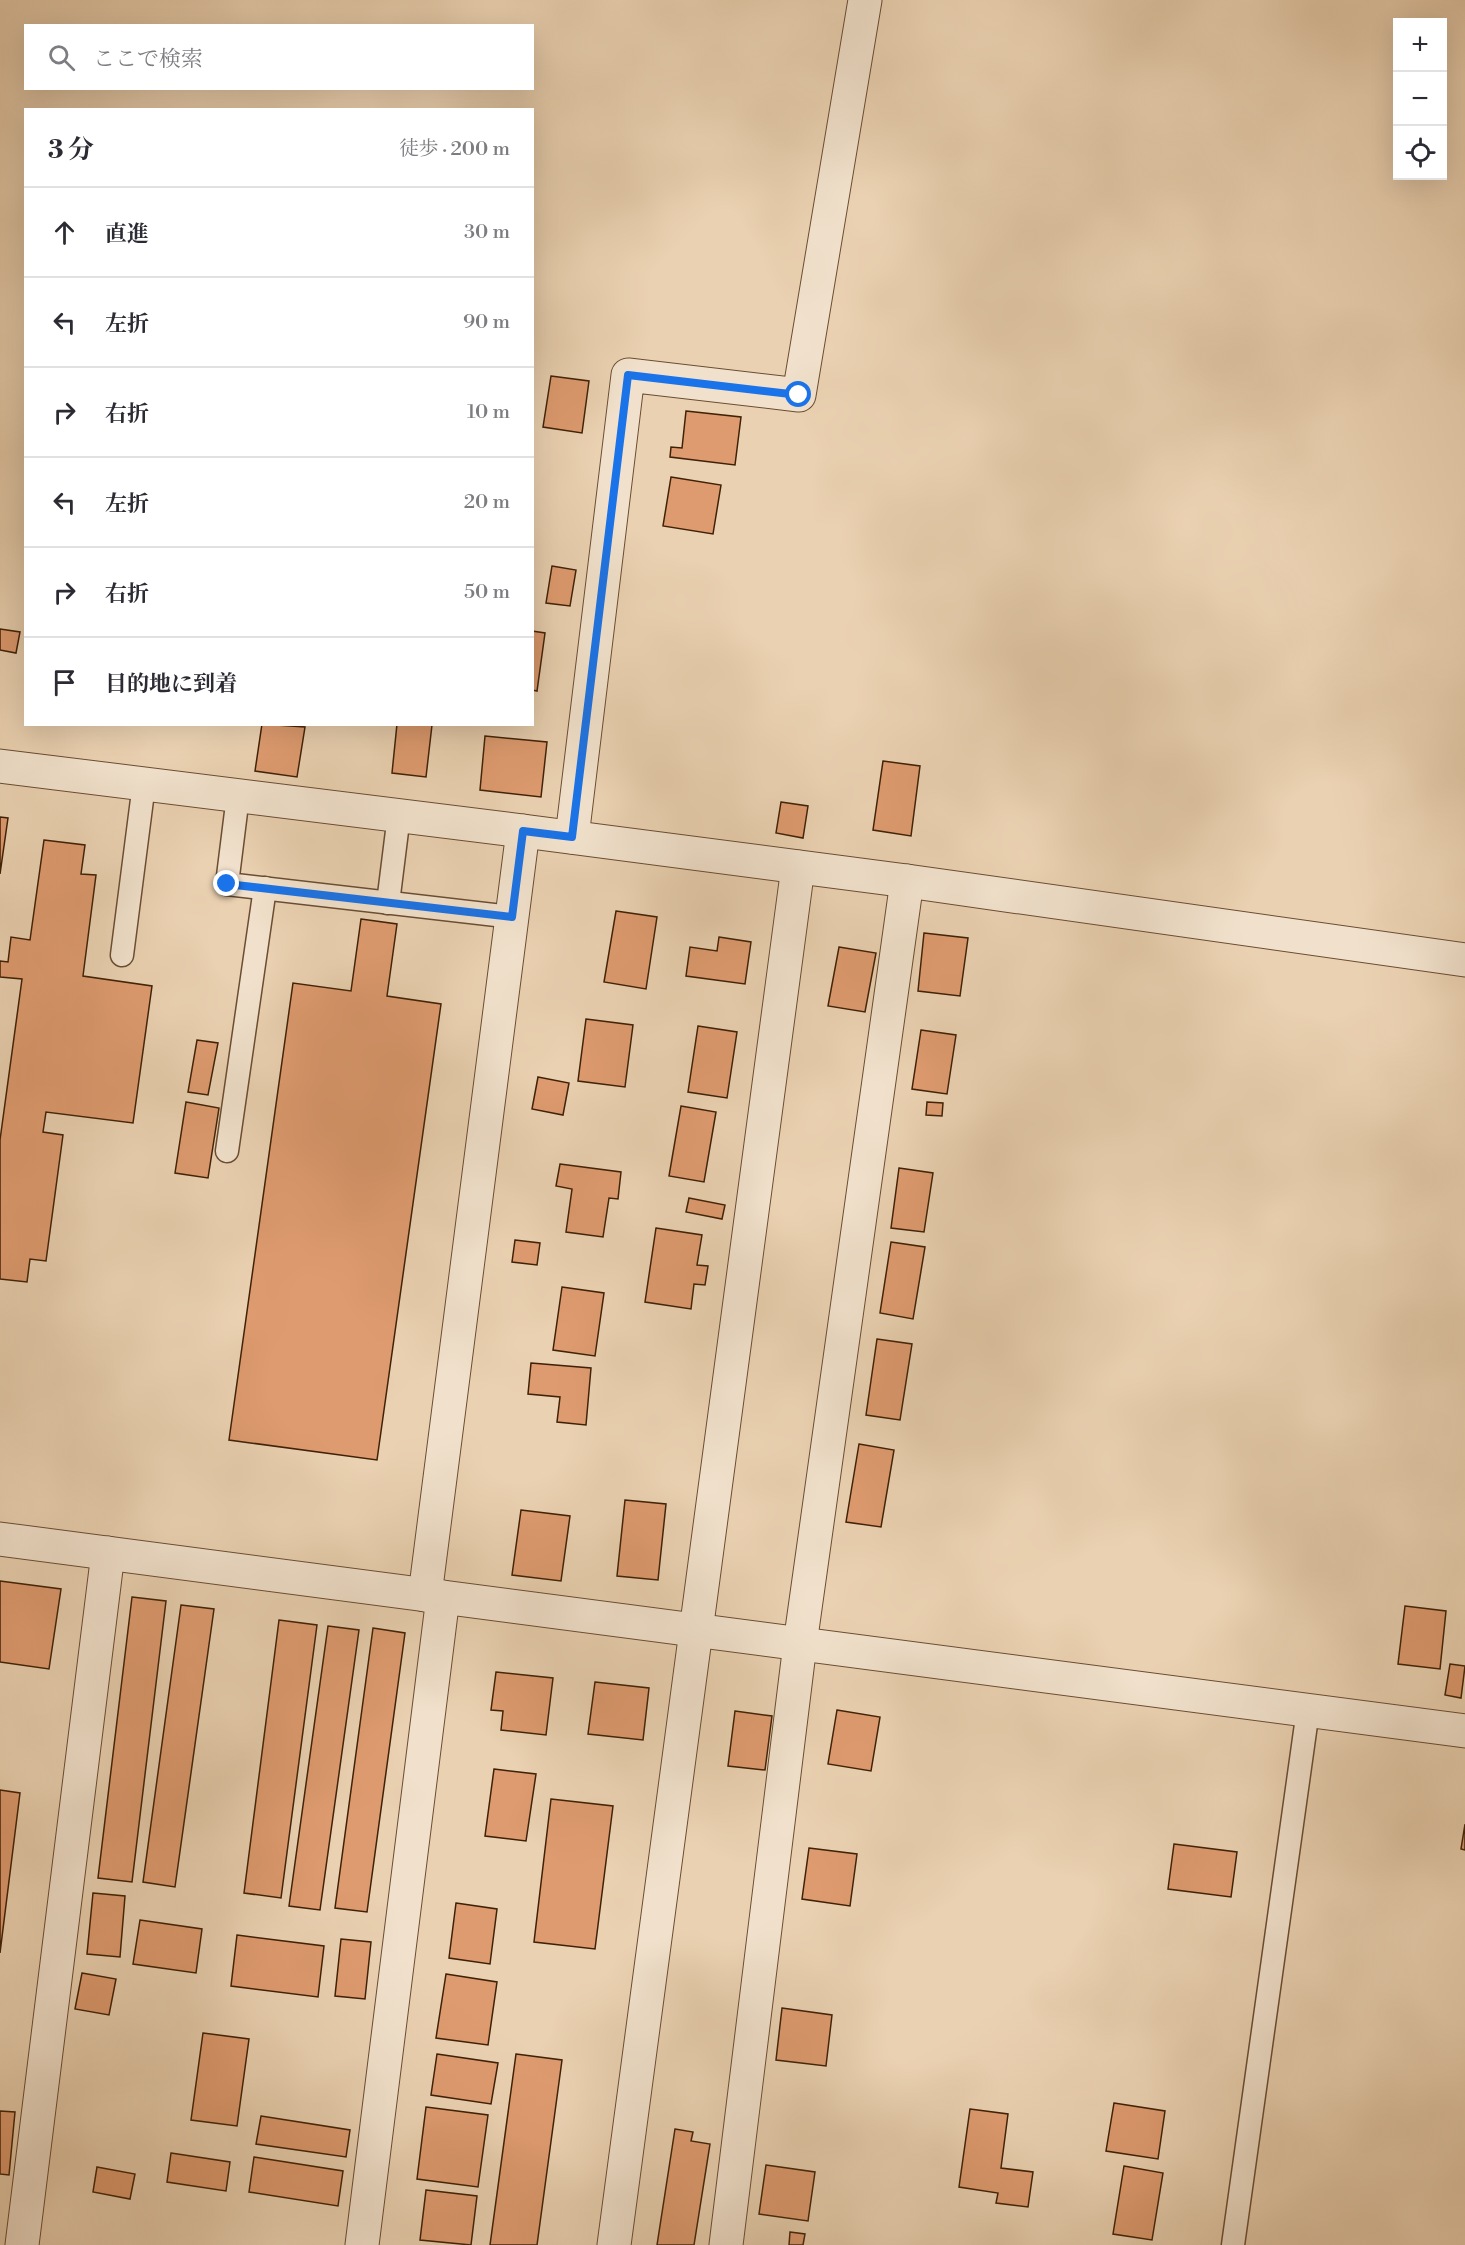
<!DOCTYPE html>
<html lang="ja">
<head>
<meta charset="utf-8">
<style>
	:root { --surface:#fff; --page:#f7f7f7; --text:#2b2b33; --muted:#7c7c81; --line:#e1e1e2 }
	body { margin:0; font-family:"Libre Bodoni","Noto Serif JP",serif; background:var(--page); color:var(--text) }
	.controls { position:absolute; right:18px; top:18px; display:grid; overflow:hidden; border-radius:0px; box-shadow:0 6px 24px #0002 }
	.controls button { width:54px; height:54px; display:grid; place-items:center; padding:0; border:0; border-bottom:2px solid var(--line); background:var(--surface); color:var(--text); font:30px sans-serif }
	.stop { position:absolute; width:18px; height:18px; margin:-14px; border:4px solid #1a73e8; border-radius:50%; background:#fff }
	.stop.end { background:#1a73e8; border-color:#fff; box-shadow:0 2px 6px #0008 }
	.list { margin:0; padding:0; list-style:none }
	h2 { display:flex; justify-content:space-between; align-items:center; height:78px; margin:0; padding:0 24px; font-size:26px }
	h2 small { font-size:20px; font-weight:400; color:var(--muted) }
	.list li { display:grid; grid-template-columns:39px 1fr auto; gap:18px; align-items:center; box-sizing:border-box; height:90px; padding:0 24px; border-top:2px solid var(--line) }
	.list b { display:block; font-size:22px; white-space:nowrap }
	.list em { font-size:20px; font-style:normal; color:var(--muted) }
	.icon { flex:none; width:33px; height:33px; fill:none; stroke:currentColor; stroke-width:2; stroke-linecap:round; stroke-linejoin:round }
	.map { position:relative; flex:none; width:1465px; height:2245px; overflow:hidden }
	.search { position:absolute; background:var(--surface); box-shadow:0 6px 24px #0002; left:24px; top:24px; width:510px; height:66px; display:flex; align-items:center; gap:15px; box-sizing:border-box; padding:0 21px; border-radius:0px; color:var(--muted); font-size:22px }
	.panel { position:absolute; background:var(--surface); box-shadow:0 6px 24px #0002; left:24px; top:108px; width:510px; height:618px; border-radius:0px }
	.map>svg:first-child { display:block }
	.building { fill:#de9b6f; stroke:#3f2108; stroke-width:1.5 }
	.lines { fill:none; stroke-linecap:round; stroke-linejoin:round }
	.service-casing { stroke:#6a4d32; stroke-width:25 }
	.minor-casing { stroke:#6a4d32; stroke-width:35 }
	.tertiary-casing { stroke:#6a4d32; stroke-width:35 }
	.service { stroke:#f1e1cc; stroke-width:22 }
	.minor { stroke:#f1e1cc; stroke-width:33 }
	.tertiary { stroke:#f1e1cc; stroke-width:33 }
	.route { stroke:#1a73e8; stroke-width:8 }
</style>
</head>
<body>
<div class="map">
<svg width="1465" height="2245" viewBox="0 0 1465 2245">
	<rect width="100%" height="100%" fill="#ead1b1"/>
	<filter id="stains"><feTurbulence type="fractalNoise" baseFrequency=".00333" numOctaves="4"/><feColorMatrix values="0 0 0 0 .2 0 0 0 0 .09 0 0 0 0 .02 0 0 0 .5 -.17"/></filter>
	<radialGradient id="worn" r=".72"><stop offset=".6" stop-color="#630" stop-opacity="0"/><stop offset="1" stop-color="#630" stop-opacity=".3"/></radialGradient>
	<!-- building -->
	<g class="building">
		<path d="M 551,376 L 589,381 L 582,433 L 543,427 Z"/>
		<path d="M 686,411 L 741,417 L 735,465 L 670,457 L 671,447 L 682,448 Z"/>
		<path d="M 671,477 L 721,485 L 713,534 L 663,526 Z"/>
		<path d="M 552,566 L 576,570 L 570,606 L 546,603 Z"/>
		<path d="M 0,629 L 20,632 L 16,653 L 0,650 Z"/>
		<path d="M 532,631 L 545,633 L 537,691 L 532,690 Z"/>
		<path d="M 262,724 L 305,727 L 297,777 L 255,771 Z"/>
		<path d="M 397,724 L 432,725 L 426,777 L 392,773 Z"/>
		<path d="M 485,736 L 547,742 L 541,797 L 480,790 Z"/>
		<path d="M 883,761 L 920,766 L 911,836 L 873,830 Z"/>
		<path d="M 781,802 L 808,806 L 803,838 L 776,833 Z"/>
		<path d="M 0,817 L 8,818 L 0,874 Z"/>
		<path d="M 44,840 L 85,845 L 81,874 L 96,875 L 83,976 L 152,986 L 133,1123 L 46,1112 L 43,1132 L 63,1135 L 46,1261 L 30,1259 L 27,1282 L 0,1279 L 0,1140 L 22,979 L 0,977 L 0,961 L 8,962 L 11,937 L 30,940 Z"/>
		<path d="M 616,911 L 657,917 L 646,989 L 604,982 Z"/>
		<path d="M 361,919 L 397,924 L 387,996 L 441,1004 L 377,1460 L 229,1440 L 293,983 L 351,991 Z"/>
		<path d="M 924,933 L 968,938 L 960,996 L 918,991 Z"/>
		<path d="M 719,937 L 751,942 L 745,984 L 686,976 L 690,947 L 717,951 Z"/>
		<path d="M 839,947 L 876,953 L 865,1012 L 828,1006 Z"/>
		<path d="M 586,1019 L 633,1025 L 625,1087 L 578,1081 Z"/>
		<path d="M 698,1026 L 737,1032 L 727,1098 L 688,1092 Z"/>
		<path d="M 921,1030 L 956,1035 L 947,1094 L 912,1089 Z"/>
		<path d="M 197,1040 L 218,1043 L 208,1095 L 188,1092 Z"/>
		<path d="M 538,1077 L 569,1083 L 563,1115 L 532,1109 Z"/>
		<path d="M 186,1102 L 219,1108 L 208,1178 L 175,1173 Z"/>
		<path d="M 927,1102 L 943,1103 L 942,1116 L 926,1115 Z"/>
		<path d="M 681,1106 L 716,1112 L 704,1182 L 669,1176 Z"/>
		<path d="M 560,1164 L 621,1172 L 618,1199 L 609,1198 L 603,1237 L 566,1232 L 572,1189 L 556,1186 Z"/>
		<path d="M 899,1168 L 933,1173 L 924,1232 L 891,1228 Z"/>
		<path d="M 689,1198 L 725,1205 L 722,1219 L 686,1212 Z"/>
		<path d="M 656,1228 L 702,1235 L 697,1265 L 708,1266 L 705,1285 L 694,1284 L 691,1309 L 645,1302 Z"/>
		<path d="M 515,1240 L 540,1243 L 537,1265 L 512,1262 Z"/>
		<path d="M 891,1242 L 925,1247 L 913,1319 L 880,1313 Z"/>
		<path d="M 562,1287 L 604,1293 L 595,1356 L 553,1350 Z"/>
		<path d="M 877,1339 L 912,1344 L 900,1420 L 866,1415 Z"/>
		<path d="M 531,1363 L 591,1368 L 586,1425 L 557,1422 L 560,1397 L 528,1394 Z"/>
		<path d="M 859,1444 L 894,1450 L 881,1527 L 846,1522 Z"/>
		<path d="M 625,1500 L 666,1504 L 658,1580 L 617,1576 Z"/>
		<path d="M 521,1510 L 570,1516 L 561,1581 L 512,1575 Z"/>
		<path d="M 0,1581 L 61,1589 L 49,1669 L 0,1662 Z"/>
		<path d="M 132,1597 L 166,1601 L 132,1882 L 98,1878 Z"/>
		<path d="M 181,1605 L 214,1609 L 175,1887 L 143,1882 Z"/>
		<path d="M 1405,1606 L 1446,1611 L 1440,1669 L 1398,1664 Z"/>
		<path d="M 279,1620 L 317,1625 L 281,1898 L 244,1893 Z"/>
		<path d="M 328,1626 L 359,1630 L 320,1910 L 289,1906 Z"/>
		<path d="M 373,1628 L 405,1633 L 367,1912 L 335,1908 Z"/>
		<path d="M 1450,1664 L 1465,1666 L 1461,1698 L 1445,1695 Z"/>
		<path d="M 496,1672 L 553,1678 L 546,1735 L 501,1730 L 503,1711 L 491,1710 Z"/>
		<path d="M 595,1682 L 649,1688 L 643,1740 L 588,1734 Z"/>
		<path d="M 837,1710 L 880,1717 L 871,1771 L 828,1764 Z"/>
		<path d="M 735,1711 L 772,1716 L 765,1770 L 728,1766 Z"/>
		<path d="M 494,1769 L 536,1774 L 526,1841 L 485,1836 Z"/>
		<path d="M 0,1790 L 20,1793 L 0,1953 Z"/>
		<path d="M 551,1799 L 613,1806 L 595,1949 L 534,1942 Z"/>
		<path d="M 1465,1824 L 1465,1850 L 1461,1849 Z"/>
		<path d="M 1174,1844 L 1237,1852 L 1231,1897 L 1168,1889 Z"/>
		<path d="M 809,1848 L 857,1854 L 850,1906 L 802,1899 Z"/>
		<path d="M 93,1893 L 125,1896 L 120,1957 L 87,1954 Z"/>
		<path d="M 456,1903 L 497,1909 L 490,1964 L 449,1958 Z"/>
		<path d="M 140,1920 L 202,1929 L 196,1973 L 133,1964 Z"/>
		<path d="M 237,1935 L 324,1946 L 318,1997 L 231,1986 Z"/>
		<path d="M 341,1939 L 371,1942 L 365,1999 L 335,1996 Z"/>
		<path d="M 82,1973 L 116,1979 L 109,2015 L 75,2009 Z"/>
		<path d="M 446,1974 L 497,1982 L 488,2045 L 436,2038 Z"/>
		<path d="M 782,2008 L 832,2015 L 826,2066 L 776,2060 Z"/>
		<path d="M 203,2033 L 249,2039 L 237,2126 L 191,2120 Z"/>
		<path d="M 437,2054 L 498,2063 L 491,2104 L 431,2095 Z"/>
		<path d="M 516,2054 L 562,2060 L 537,2245 L 490,2245 Z"/>
		<path d="M 1114,2103 L 1165,2111 L 1158,2159 L 1106,2151 Z"/>
		<path d="M 426,2107 L 488,2115 L 478,2187 L 417,2179 Z"/>
		<path d="M 970,2109 L 1008,2114 L 1001,2168 L 1033,2172 L 1028,2207 L 996,2203 L 998,2193 L 959,2187 Z"/>
		<path d="M 0,2111 L 15,2112 L 9,2175 L 0,2174 Z"/>
		<path d="M 261,2116 L 350,2130 L 346,2157 L 256,2144 Z"/>
		<path d="M 675,2129 L 693,2132 L 691,2141 L 710,2144 L 694,2245 L 657,2245 Z"/>
		<path d="M 171,2153 L 230,2162 L 226,2191 L 167,2182 Z"/>
		<path d="M 254,2157 L 343,2171 L 338,2206 L 249,2192 Z"/>
		<path d="M 766,2165 L 815,2172 L 808,2221 L 759,2214 Z"/>
		<path d="M 1124,2166 L 1163,2173 L 1152,2240 L 1113,2234 Z"/>
		<path d="M 97,2167 L 135,2174 L 130,2199 L 93,2192 Z"/>
		<path d="M 426,2190 L 477,2196 L 471,2245 L 420,2240 Z"/>
		<path d="M 790,2232 L 805,2234 L 803,2245 L 789,2245 Z"/>
	</g>
	<g class="lines">
		<defs>
			<g id="service">
				<path d="M 238,796 L 227,884 L 512,917"/>
				<path d="M 388,903 L 399,815"/>
				<path d="M 122,955 L 144,784"/>
				<path d="M 227,1151 L 265,888"/>
				<path d="M 1233,2245 L 1308,1710"/>
			</g>
			<g id="minor">
				<path d="M 0,766 L 523,831 L 907,881 L 1465,960"/>
				<path d="M 572,837 L 628,375 L 799,395 L 865,0"/>
				<path d="M 425,1595 L 523,831"/>
				<path d="M 22,2245 L 108,1553"/>
				<path d="M 362,2245 L 443,1597"/>
				<path d="M 614,2245 L 798,867"/>
				<path d="M 726,2245 L 800,1644 L 907,881"/>
			</g>
			<path id="tertiary" d="M 0,1539 L 1465,1731"/>
		</defs>
		<!-- service casing -->
		<use href="#service" class="service-casing"/>
		<!-- minor casing -->
		<use href="#minor" class="minor-casing"/>
		<!-- tertiary casing -->
		<use href="#tertiary" class="tertiary-casing"/>
		<!-- service -->
		<use href="#service" class="service"/>
		<!-- minor -->
		<use href="#minor" class="minor"/>
		<!-- tertiary -->
		<use href="#tertiary" class="tertiary"/>
	</g>
	<g class="lines">
		<!-- route -->
		<path class="route" d="M 227,884 L 512,917 L 523,831 L 572,837 L 628,375 L 799,395"/>
	</g>
	<rect width="100%" height="100%" filter="url(#stains)"/>
	<rect width="100%" height="100%" fill="url(#worn)"/>
</svg>
<div class="controls">
<button>+</button>
<button>−</button>
<button><svg class="icon" aria-label="locate" viewBox="0 0 24 24"><circle cx="12" cy="12" r="6"/><path d="M12 2v4M12 18v4M2 12h4M18 12h4"/></svg></button>
</div>
<div class="stop" style="left:799px;top:395px"></div>
<div class="stop end" style="left:227px;top:884px"></div>
<div class="search"><svg class="icon" aria-label="search" viewBox="0 0 24 24"><circle cx="10" cy="10" r="6"/><path d="M15 15l6 6"/></svg>ここで検索</div>
<section class="panel">
<h2>3 分<small>徒歩 · 200 m</small></h2>
<ul class="list">
<li><svg class="icon" aria-label="ahead" viewBox="0 0 24 24"><path d="M12 20V5M6 11l6-6 6 6"/></svg><div><b>直進</b></div><em>30 m</em></li>
<li><svg class="icon" aria-label="left" viewBox="0 0 24 24"><path d="M17 20v-9H6M10 6l-5 5 5 5"/></svg><div><b>左折</b></div><em>90 m</em></li>
<li><svg class="icon" aria-label="right" viewBox="0 0 24 24"><path d="M7 20v-9h11M14 6l5 5-5 5"/></svg><div><b>右折</b></div><em>10 m</em></li>
<li><svg class="icon" aria-label="left" viewBox="0 0 24 24"><path d="M17 20v-9H6M10 6l-5 5 5 5"/></svg><div><b>左折</b></div><em>20 m</em></li>
<li><svg class="icon" aria-label="right" viewBox="0 0 24 24"><path d="M7 20v-9h11M14 6l5 5-5 5"/></svg><div><b>右折</b></div><em>50 m</em></li>
<li><svg class="icon" aria-label="arrive" viewBox="0 0 24 24"><path d="M6 21V4h12l-3 4 3 4H6"/></svg><div><b>目的地に到着</b></div></li>
</ul>
</section>
</div>
</body>
</html>
